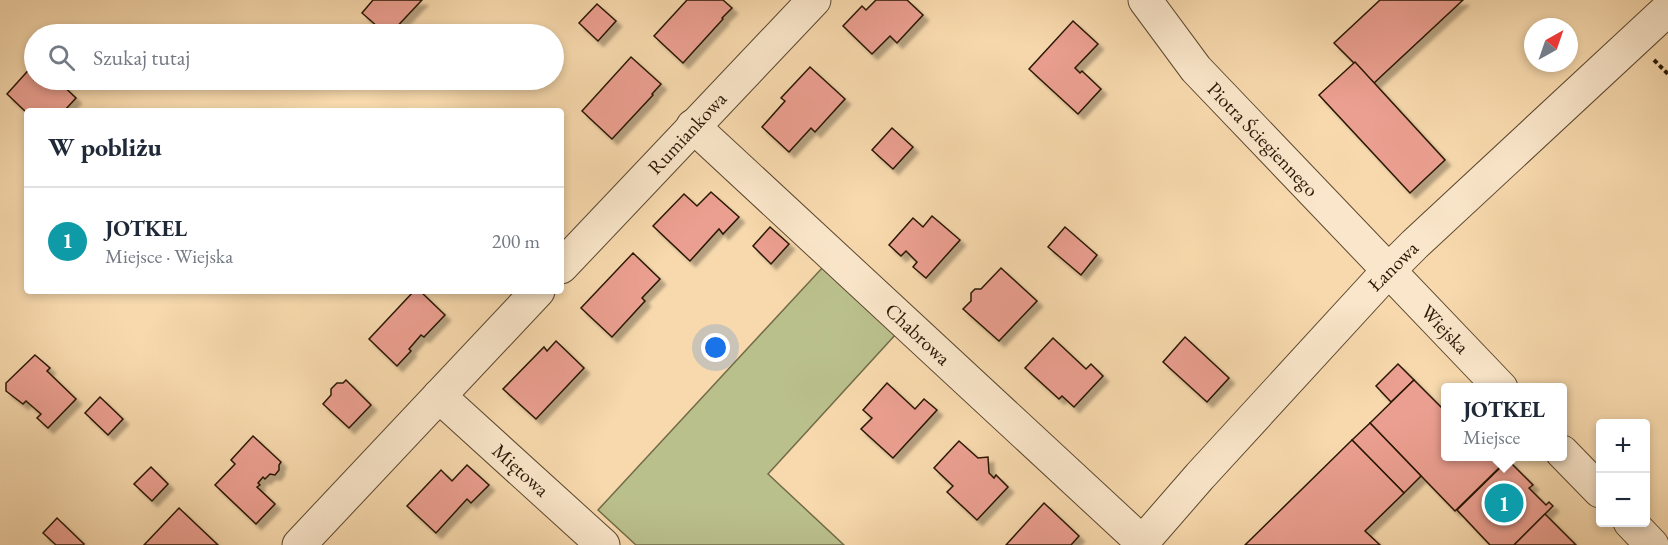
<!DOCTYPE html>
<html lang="pl">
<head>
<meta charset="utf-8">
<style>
	:root { --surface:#fff; --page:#f2f2f3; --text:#1f2937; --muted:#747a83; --line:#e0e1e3; --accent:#8f2418 }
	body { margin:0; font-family:"EB Garamond",serif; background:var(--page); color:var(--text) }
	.controls { position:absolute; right:18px; bottom:18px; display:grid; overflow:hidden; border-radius:6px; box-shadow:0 3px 9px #0003 }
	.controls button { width:54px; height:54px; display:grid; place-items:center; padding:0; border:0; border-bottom:2px solid var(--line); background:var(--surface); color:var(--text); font:30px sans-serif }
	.compass { position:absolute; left:1524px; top:18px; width:54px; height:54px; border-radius:50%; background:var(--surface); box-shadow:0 3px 9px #0003; rotate:40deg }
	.you { position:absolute; left:716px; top:348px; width:21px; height:21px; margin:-15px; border:4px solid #fff; border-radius:50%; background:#1a73e8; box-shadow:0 0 0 9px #1a73e833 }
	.badge { display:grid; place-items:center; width:39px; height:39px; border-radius:50%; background:var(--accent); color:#fff; font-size:20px; font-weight:700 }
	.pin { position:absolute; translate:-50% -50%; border:3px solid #fff; box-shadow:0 2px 6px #0006 }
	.popup { position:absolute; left:1441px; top:383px; width:126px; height:78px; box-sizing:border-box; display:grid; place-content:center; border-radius:6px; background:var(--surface); filter:drop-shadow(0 2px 4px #0005); font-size:20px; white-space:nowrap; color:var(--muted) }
	.popup b { font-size:22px; color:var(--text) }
	.popup::after { content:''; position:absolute; left:50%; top:100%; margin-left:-12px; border:12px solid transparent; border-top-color:var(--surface) }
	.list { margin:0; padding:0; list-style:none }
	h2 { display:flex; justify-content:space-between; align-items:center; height:78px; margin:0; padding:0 24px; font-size:26px }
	h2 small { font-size:20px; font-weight:400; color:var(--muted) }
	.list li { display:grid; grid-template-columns:39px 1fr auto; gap:18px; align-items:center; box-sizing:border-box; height:108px; padding:0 24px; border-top:2px solid var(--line) }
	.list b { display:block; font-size:22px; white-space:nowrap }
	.list p { margin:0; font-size:20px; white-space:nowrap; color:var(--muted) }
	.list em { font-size:20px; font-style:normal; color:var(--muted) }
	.icon { flex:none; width:33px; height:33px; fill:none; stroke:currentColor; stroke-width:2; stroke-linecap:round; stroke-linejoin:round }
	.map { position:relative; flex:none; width:1668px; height:545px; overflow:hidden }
	.search { position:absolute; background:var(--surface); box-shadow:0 3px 9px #0003; left:24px; top:24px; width:540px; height:66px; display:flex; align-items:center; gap:15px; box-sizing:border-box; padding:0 21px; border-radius:33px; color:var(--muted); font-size:22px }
	.panel { position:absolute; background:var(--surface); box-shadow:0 3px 9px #0003; left:24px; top:108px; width:540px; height:186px; border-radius:6px }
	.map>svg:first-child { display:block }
	.green { fill:#bac08c; stroke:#726c48; stroke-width:1.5 }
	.building { fill:#eb9f90; stroke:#291705; stroke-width:1.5; filter:url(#shadow) }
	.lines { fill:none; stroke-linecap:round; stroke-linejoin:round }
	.minor-casing { stroke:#5c482f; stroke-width:35 }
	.path { stroke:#291705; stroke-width:4; stroke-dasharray:4.5 3; stroke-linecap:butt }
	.minor { stroke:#fae6ca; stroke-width:33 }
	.labels { text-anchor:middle; stroke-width:5; stroke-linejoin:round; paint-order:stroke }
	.street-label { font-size:20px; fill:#291705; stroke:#fae6ca }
</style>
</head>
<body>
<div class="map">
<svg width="1668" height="545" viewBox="0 0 1668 545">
	<defs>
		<filter id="shadow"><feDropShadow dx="5.5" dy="5.5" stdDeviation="1.5" flood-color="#0004"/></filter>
	</defs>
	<rect width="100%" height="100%" fill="#f7d9ad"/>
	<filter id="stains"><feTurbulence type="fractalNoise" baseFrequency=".00333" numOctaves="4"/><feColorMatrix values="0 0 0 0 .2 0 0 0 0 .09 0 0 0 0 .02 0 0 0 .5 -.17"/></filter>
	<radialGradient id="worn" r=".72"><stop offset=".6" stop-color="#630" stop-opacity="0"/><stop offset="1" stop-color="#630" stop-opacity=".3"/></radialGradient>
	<!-- green -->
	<path class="green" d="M 823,267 L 896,334 L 768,474 L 844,545 L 636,545 L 598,510 Z"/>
	<!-- building -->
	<g class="building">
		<path d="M 373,0 L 422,0 L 390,34 L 386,34 L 362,13 Z"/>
		<path d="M 687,0 L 723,0 L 732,8 L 722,18 L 723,19 L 683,63 L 654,36 Z"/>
		<path d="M 876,0 L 907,0 L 923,15 L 897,43 L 890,36 L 872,54 L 843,26 L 862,6 L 866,10 Z"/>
		<path d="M 1380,0 L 1463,0 L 1374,83 L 1334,43 Z"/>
		<path d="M 597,4 L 616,21 L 598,41 L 579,23 Z"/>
		<path d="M 1073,21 L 1098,44 L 1075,68 L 1080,73 L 1082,71 L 1101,89 L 1078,114 L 1029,69 Z"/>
		<path d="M 631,57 L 661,84 L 652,94 L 653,95 L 612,139 L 582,111 Z"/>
		<path d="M 1355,62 L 1445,160 L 1410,193 L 1319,95 Z"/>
		<path d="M 34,64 L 34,80 L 57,80 L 76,98 L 64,111 L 27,111 L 27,113 L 7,94 Z"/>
		<path d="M 810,67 L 845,99 L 815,132 L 811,128 L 789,152 L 762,127 L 785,101 L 781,98 Z"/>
		<path d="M 892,128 L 913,147 L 893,169 L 872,150 Z"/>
		<path d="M 711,192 L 739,217 L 723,234 L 719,229 L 690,261 L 653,226 L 684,194 L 697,206 Z"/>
		<path d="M 932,216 L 960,240 L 926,278 L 913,267 L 917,262 L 906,251 L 901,256 L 889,245 L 913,218 L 923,227 Z"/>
		<path d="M 770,227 L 789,244 L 771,264 L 753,246 Z"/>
		<path d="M 1065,227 L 1097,255 L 1081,275 L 1048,247 Z"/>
		<path d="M 633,253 L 660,279 L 642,298 L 645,301 L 612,337 L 581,308 Z"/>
		<path d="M 1001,268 L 1037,301 L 999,341 L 963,309 L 971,301 L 971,293 L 975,289 L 981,289 Z"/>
		<path d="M 414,291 L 420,291 L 445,315 L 424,337 L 421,335 L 409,349 L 411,351 L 397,366 L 369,339 Z"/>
		<path d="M 1185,337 L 1229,378 L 1207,402 L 1163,362 Z"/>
		<path d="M 1053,338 L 1086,369 L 1091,364 L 1103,376 L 1074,407 L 1062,396 L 1059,399 L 1025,368 Z"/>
		<path d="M 556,341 L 584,368 L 536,419 L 503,389 L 544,347 L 547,351 Z"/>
		<path d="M 35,355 L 50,368 L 47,371 L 76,399 L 48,428 L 37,418 L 41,414 L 26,401 L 23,404 L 6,391 L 6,383 Z"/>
		<path d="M 1398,364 L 1414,380 L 1391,402 L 1376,386 Z"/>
		<path d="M 346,380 L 371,405 L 349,428 L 323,404 L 331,395 L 331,389 L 337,383 L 343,383 Z"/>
		<path d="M 1414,380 L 1446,412 L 1446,456 L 1489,456 L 1500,467 L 1455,511 L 1370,423 Z"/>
		<path d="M 887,383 L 915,409 L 924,399 L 937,410 L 893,458 L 861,429 L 872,418 L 863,410 Z"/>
		<path d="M 100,397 L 123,419 L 108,435 L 85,413 Z"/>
		<path d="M 1370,423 L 1421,476 L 1404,493 L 1352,440 Z"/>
		<path d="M 253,436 L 281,462 L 279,465 L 279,470 L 275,475 L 270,474 L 265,479 L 263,477 L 258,483 L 260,485 L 257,487 L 275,504 L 256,524 L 215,485 L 235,464 L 231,460 Z"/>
		<path d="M 1352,440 L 1404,493 L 1365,531 L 1380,545 L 1245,545 Z"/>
		<path d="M 959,441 L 978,458 L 988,457 L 989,473 L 994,478 L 996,475 L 1008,487 L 977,520 L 947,492 L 953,486 L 934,468 Z"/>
		<path d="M 1508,460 L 1533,485 L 1529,488 L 1546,505 L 1549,502 L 1553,506 L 1514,545 L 1490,545 L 1457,510 Z"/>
		<path d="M 467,465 L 489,485 L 471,503 L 467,499 L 436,533 L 407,506 L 441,470 L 452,481 Z"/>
		<path d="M 151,467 L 168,484 L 152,501 L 134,484 Z"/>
		<path d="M 1044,503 L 1079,536 L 1071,545 L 1006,545 Z"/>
		<path d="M 179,508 L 218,545 L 144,545 Z"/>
		<path d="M 1545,514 L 1576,545 L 1514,545 Z"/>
		<path d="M 57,518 L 84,544 L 83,545 L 56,545 L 43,533 Z"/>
	</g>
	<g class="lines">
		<defs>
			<g id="minor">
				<path d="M 1145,0 L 1196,69 L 1501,388"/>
				<path d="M 693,126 L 1143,543"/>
				<path d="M 561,267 L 814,0"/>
				<path d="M 439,396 L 603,545"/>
				<path d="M 1562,452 L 1600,491"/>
				<path d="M 1630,522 L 1652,545"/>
				<path d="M 299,545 L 538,291"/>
				<path d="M 1140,545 L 1200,476 L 1389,270 L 1415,244 L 1668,9"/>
			</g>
		</defs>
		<!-- minor casing -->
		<use href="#minor" class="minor-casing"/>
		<!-- path -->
		<path class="path" d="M 1654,60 L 1668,74"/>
		<!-- minor -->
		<use href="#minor" class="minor"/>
	</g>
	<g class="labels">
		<!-- street labels -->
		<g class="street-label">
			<text transform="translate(687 133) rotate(-47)" y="7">Rumiankowa</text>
			<text transform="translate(1263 139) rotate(46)" y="7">Piotra Ściegiennego</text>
			<text transform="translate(1393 266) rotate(-45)" y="7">Łanowa</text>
			<text transform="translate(1445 329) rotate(46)" y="7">Wiejska</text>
			<text transform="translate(918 334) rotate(43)" y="7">Chabrowa</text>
			<text transform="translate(521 470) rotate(42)" y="7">Miętowa</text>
		</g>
	</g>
	<rect width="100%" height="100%" filter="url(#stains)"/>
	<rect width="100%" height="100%" fill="url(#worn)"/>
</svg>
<div class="controls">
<button>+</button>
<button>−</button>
</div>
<svg class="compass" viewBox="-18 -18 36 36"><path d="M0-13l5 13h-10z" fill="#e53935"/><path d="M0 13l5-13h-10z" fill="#747a83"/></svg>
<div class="you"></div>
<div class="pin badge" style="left:1504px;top:503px;background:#0f9aa8">1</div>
<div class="popup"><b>JOTKEL</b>Miejsce</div>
<div class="search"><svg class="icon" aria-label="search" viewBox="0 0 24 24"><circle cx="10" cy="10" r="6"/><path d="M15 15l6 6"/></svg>Szukaj tutaj</div>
<section class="panel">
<h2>W pobliżu<small></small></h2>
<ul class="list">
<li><span class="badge" style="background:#0f9aa8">1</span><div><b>JOTKEL</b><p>Miejsce · Wiejska</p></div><em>200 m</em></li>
</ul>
</section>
</div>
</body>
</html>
